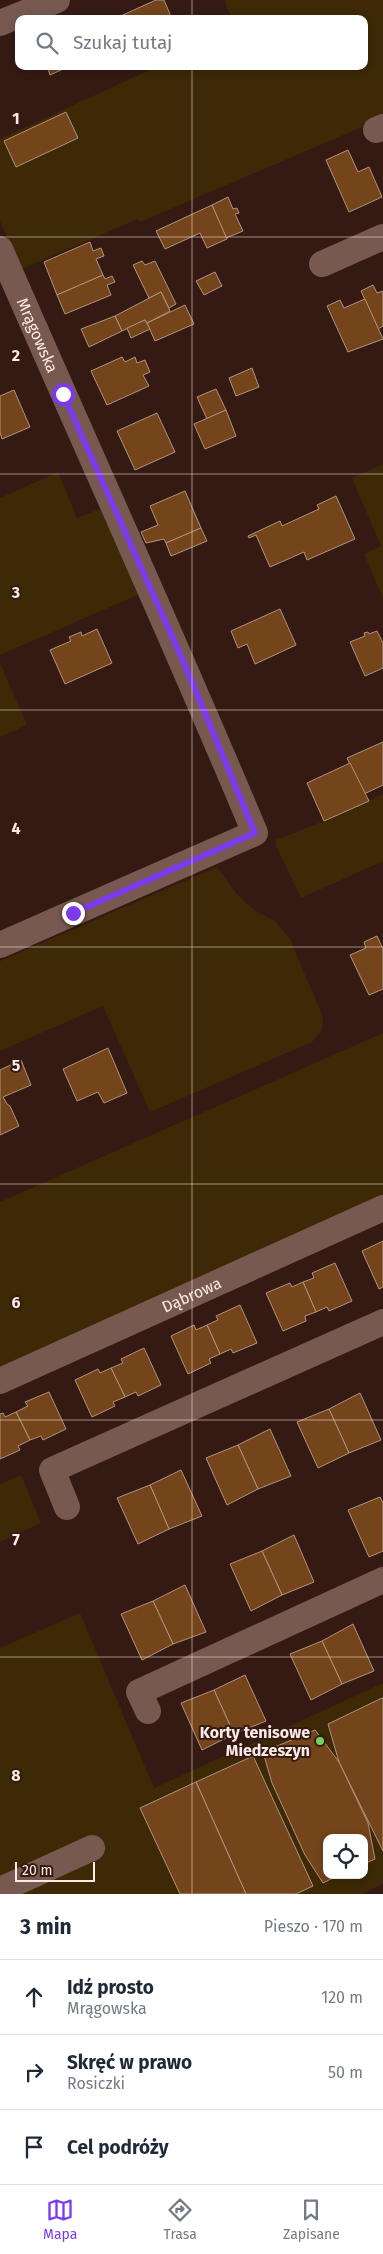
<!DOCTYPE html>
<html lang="pl">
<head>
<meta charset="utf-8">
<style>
	:root { --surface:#fff; --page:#f2f2f3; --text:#1f2937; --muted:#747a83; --line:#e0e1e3; --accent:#7c3aed }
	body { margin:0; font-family:"Fira Sans",sans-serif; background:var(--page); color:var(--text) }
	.controls { position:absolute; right:15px; bottom:15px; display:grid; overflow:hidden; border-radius:10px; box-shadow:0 2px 8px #0003 }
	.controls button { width:45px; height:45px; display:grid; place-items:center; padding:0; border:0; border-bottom:1px solid var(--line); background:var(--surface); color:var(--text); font:25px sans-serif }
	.scale { position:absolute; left:15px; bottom:12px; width:80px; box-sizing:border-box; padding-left:5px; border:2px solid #fceae4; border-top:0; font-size:14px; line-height:18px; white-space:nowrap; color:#fceae4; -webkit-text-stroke:4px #341a13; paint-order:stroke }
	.stop { position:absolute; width:15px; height:15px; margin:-11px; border:4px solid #7c3aed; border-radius:50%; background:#fff }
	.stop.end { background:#7c3aed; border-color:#fff; box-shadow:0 1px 5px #0008 }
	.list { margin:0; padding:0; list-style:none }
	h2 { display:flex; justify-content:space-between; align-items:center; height:65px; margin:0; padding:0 20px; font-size:21px }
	h2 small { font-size:16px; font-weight:400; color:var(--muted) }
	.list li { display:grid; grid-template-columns:32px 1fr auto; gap:15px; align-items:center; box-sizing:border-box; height:75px; padding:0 20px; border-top:1px solid var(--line) }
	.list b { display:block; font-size:19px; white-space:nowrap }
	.list p { margin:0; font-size:16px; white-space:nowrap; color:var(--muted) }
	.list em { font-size:16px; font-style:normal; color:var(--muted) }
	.icon { flex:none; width:28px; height:28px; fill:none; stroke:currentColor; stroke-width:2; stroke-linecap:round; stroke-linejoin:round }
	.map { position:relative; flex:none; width:383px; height:1894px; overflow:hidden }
	.search { position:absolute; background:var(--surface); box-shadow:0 2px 8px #0003; left:15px; right:15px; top:15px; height:55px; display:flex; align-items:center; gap:12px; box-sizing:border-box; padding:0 18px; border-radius:10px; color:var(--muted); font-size:19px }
	.sheet { height:290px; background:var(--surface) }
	nav { display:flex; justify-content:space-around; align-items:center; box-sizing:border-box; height:70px; border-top:1px solid var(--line); background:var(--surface); font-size:14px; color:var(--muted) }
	nav a { display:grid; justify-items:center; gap:2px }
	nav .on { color:var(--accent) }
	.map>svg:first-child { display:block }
	.green { fill:#3d2905; fill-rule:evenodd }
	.building { fill:#74441b; stroke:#af9480 }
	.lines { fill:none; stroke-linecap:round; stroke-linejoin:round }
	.minor { stroke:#785950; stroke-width:26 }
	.route { stroke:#7c3aed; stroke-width:6 }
	.grid { fill:none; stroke:#fceae4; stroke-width:1; stroke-opacity:0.55 }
	.poi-dot { fill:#76d25a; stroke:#341a13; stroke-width:2 }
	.labels { text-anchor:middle; stroke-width:4; stroke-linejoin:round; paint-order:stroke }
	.street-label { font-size:16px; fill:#fceae4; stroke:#341a13 }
	.poi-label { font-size:16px; font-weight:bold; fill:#fceae4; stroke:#341a13; text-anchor:end }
	.grid-label { font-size:16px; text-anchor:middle; font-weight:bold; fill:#fceae4; stroke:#341a13; stroke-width:4; stroke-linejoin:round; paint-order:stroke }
</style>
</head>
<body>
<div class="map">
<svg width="383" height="1894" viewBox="0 0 383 1894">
	<rect width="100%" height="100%" fill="#341a13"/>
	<!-- green -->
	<g class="green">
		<path d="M 224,0 L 383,0 L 383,118 L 140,222 L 138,219 L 22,269 L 0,221 L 0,139 L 158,66 L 364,66 L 364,19 L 232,19 Z"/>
		<path d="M 383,464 L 383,598 L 364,554 L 381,546 L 352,478 Z"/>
		<path d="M 58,472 L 77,518 L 100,509 L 140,594 L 0,655 L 0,498 Z"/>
		<path d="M 0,663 L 27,725 L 0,737 Z"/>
		<path d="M 383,794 L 383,861 L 301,898 L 276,846 L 276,840 L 324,821 Z"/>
		<path d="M 217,867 L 237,894 L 254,910 L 275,921 L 290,939 L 323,1017 L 322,1030 L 312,1042 L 150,1112 L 103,1006 L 0,1051 L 0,961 Z"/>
		<path d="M 383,1033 L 383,1197 L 0,1369 L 0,1202 Z"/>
		<path d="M 21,1475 L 41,1523 L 0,1542 L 0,1484 Z"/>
		<path d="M 80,1613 L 154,1788 L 383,1683 L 383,1884 L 362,1894 L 0,1894 L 0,1648 ZM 327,1838 L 364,1838 L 364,1875 L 327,1875 Z"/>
	</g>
	<!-- building -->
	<g class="building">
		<path d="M 156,0 L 164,0 L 172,19 L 114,19 Z"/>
		<path d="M 47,66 L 70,66 L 50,75 Z"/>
		<path d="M 66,112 L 78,138 L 16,167 L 4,141 Z"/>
		<path d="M 348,150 L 358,172 L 369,167 L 382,197 L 349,212 L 326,160 Z"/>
		<path d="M 228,197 L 233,209 L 237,208 L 239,213 L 235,214 L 243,231 L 226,238 L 212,205 Z"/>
		<path d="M 212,205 L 227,239 L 207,248 L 200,233 L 165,249 L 156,231 Z"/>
		<path d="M 90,242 L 93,251 L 101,248 L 104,256 L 96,259 L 103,275 L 57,295 L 44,262 Z"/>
		<path d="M 142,261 L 145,265 L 155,261 L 176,304 L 169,308 L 161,292 L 149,298 L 133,265 Z"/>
		<path d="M 215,272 L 222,286 L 204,295 L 196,281 Z"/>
		<path d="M 103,275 L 105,279 L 112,276 L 115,282 L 107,285 L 111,295 L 65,314 L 57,295 Z"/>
		<path d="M 373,285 L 377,293 L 383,291 L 383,326 L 378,329 L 361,291 Z"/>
		<path d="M 161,292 L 170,311 L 147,323 L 145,320 L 122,331 L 115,316 Z"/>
		<path d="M 365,299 L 383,339 L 348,352 L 327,306 L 340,300 L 344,308 Z"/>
		<path d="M 185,305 L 194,324 L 155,341 L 147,323 Z"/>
		<path d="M 115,316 L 122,331 L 89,347 L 81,329 Z"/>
		<path d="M 145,320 L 150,329 L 131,338 L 127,328 Z"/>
		<path d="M 122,357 L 125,362 L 135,357 L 137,363 L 145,360 L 150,372 L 143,375 L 149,386 L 107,405 L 91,371 Z"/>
		<path d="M 252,368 L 259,387 L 236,396 L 229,378 Z"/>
		<path d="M 216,389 L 226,410 L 207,419 L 197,397 Z"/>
		<path d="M 14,390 L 30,427 L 2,439 L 0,433 L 0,396 Z"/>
		<path d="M 226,410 L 236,436 L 205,449 L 194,424 Z"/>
		<path d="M 157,413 L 175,452 L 135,470 L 117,431 Z"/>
		<path d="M 185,491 L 201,528 L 166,543 L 164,539 L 146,543 L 141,532 L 158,525 L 150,506 Z"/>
		<path d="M 336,496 L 355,539 L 307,560 L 304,552 L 270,567 L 256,535 L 249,538 L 248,536 L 280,521 L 282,526 L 319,509 L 317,505 Z"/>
		<path d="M 201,528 L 207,541 L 171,556 L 166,543 Z"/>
		<path d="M 280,609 L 296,645 L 255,664 L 247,644 L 238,648 L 231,631 Z"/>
		<path d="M 97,629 L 112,663 L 65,684 L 50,650 L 71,641 L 69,637 L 81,632 L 82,636 Z"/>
		<path d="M 377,631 L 383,643 L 383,668 L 365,676 L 350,642 L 365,636 L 364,633 L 368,632 L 369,634 Z"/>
		<path d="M 383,742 L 383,785 L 364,794 L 347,758 Z"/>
		<path d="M 350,763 L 369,801 L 324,821 L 307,783 Z"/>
		<path d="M 377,936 L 383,949 L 383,989 L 369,995 L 350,955 L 366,948 L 364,942 Z"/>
		<path d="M 108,1048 L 127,1093 L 104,1103 L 98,1092 L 77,1101 L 63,1069 Z"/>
		<path d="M 21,1060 L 31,1085 L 3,1097 L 7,1104 L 10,1106 L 19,1126 L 0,1135 L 0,1070 Z"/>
		<path d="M 383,1241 L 383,1287 L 379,1289 L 362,1251 Z"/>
		<path d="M 335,1263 L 352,1301 L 329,1311 L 327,1307 L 316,1312 L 303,1282 L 314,1278 L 312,1273 Z"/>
		<path d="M 303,1282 L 316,1312 L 305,1316 L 306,1321 L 283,1331 L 266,1293 L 290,1283 L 292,1287 Z"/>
		<path d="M 240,1305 L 257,1343 L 233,1353 L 231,1349 L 220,1354 L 207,1325 L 218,1320 L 216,1316 Z"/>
		<path d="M 194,1325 L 196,1330 L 207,1325 L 220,1354 L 209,1359 L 211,1363 L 188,1374 L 171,1336 Z"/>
		<path d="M 144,1348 L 161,1385 L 138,1396 L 136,1392 L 125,1397 L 111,1368 L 123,1363 L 121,1359 Z"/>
		<path d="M 111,1368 L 125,1397 L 113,1402 L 115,1406 L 92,1417 L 75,1380 L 98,1369 L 100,1373 Z"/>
		<path d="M 49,1392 L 66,1429 L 43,1440 L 41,1436 L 30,1440 L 16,1412 L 28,1406 L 25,1402 Z"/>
		<path d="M 360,1393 L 381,1440 L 349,1453 L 329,1409 Z"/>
		<path d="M 329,1409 L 349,1453 L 318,1468 L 297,1422 Z"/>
		<path d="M 16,1412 L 30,1440 L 18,1446 L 20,1450 L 0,1459 L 0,1414 L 3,1413 L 5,1417 Z"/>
		<path d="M 270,1429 L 291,1476 L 258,1489 L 238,1445 Z"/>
		<path d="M 238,1445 L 258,1489 L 227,1505 L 206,1458 Z"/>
		<path d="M 181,1470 L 202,1516 L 169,1529 L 150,1485 Z"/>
		<path d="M 150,1485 L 169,1529 L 138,1544 L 117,1498 Z"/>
		<path d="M 380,1497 L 383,1503 L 383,1551 L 369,1557 L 348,1510 Z"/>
		<path d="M 294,1535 L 314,1582 L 282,1595 L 262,1551 Z"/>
		<path d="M 262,1551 L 282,1595 L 251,1611 L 230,1564 Z"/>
		<path d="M 185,1585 L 206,1632 L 173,1644 L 153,1601 Z"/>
		<path d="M 153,1601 L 173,1644 L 142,1660 L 121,1614 Z"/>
		<path d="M 353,1624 L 374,1671 L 342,1684 L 322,1641 Z"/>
		<path d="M 322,1641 L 342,1684 L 311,1700 L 290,1654 Z"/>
		<path d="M 245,1675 L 266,1721 L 234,1734 L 214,1690 Z"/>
		<path d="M 214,1690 L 234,1734 L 202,1750 L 181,1703 Z"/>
		<path d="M 382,1698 L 383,1699 L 383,1851 L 339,1762 L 328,1724 Z"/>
		<path d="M 315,1730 L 339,1762 L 368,1823 L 375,1859 L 364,1864 L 364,1838 L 327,1838 L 327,1875 L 339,1875 L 323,1883 L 305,1855 L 272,1783 L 263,1752 Z"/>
		<path d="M 253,1756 L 313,1886 L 296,1894 L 246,1894 L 196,1782 Z"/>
		<path d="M 196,1782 L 246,1894 L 180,1894 L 140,1808 Z"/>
	</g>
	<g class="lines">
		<!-- minor -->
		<g class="minor">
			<path d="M 0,23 L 57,0"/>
			<path d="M 376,130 L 383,127"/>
			<path id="s1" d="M 0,249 C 85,444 173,637 255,833 L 0,945"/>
			<path d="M 322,264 L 383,237"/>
			<path id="s2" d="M 0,1381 L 383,1208"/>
			<path d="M 67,1507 L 52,1470 L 383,1322"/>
			<path d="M 148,1711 L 139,1692 L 383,1580"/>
			<path d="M 0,1890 L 92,1848"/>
		</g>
	</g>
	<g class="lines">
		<!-- route -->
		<path class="route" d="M 63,394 L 184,663 L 255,833 L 73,913"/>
	</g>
	<!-- grid -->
	<path class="grid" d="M 192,0 L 192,19M 192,66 L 192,1894M 0,237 L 383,237M 0,474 L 383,474M 0,710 L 383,710M 0,947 L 383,947M 0,1184 L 383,1184M 0,1420 L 383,1420M 0,1657 L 383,1657"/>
	<!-- markers -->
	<circle class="poi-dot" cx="320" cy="1741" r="5"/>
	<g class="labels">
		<!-- street labels -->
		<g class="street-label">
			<text dy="6" stroke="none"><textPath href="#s1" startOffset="94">Mrągowska</textPath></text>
			<text dy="6" stroke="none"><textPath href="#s2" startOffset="210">Dąbrowa</textPath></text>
		</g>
		<!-- poi labels -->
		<g class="poi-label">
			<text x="310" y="1738">Korty tenisowe<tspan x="310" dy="18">Miedzeszyn</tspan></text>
		</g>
	</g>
	<g class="grid-label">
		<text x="16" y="124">1</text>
		<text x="16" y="361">2</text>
		<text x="16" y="598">3</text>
		<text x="16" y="834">4</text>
		<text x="16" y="1071">5</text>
		<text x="16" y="1308">6</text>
		<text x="16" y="1545">7</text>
		<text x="16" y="1781">8</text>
	</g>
</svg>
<div class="controls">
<button><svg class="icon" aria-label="locate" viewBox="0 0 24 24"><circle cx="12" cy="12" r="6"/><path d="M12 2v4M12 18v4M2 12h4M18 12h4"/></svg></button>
</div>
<div class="scale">20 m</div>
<div class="stop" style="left:63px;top:394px"></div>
<div class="stop end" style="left:73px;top:913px"></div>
<div class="search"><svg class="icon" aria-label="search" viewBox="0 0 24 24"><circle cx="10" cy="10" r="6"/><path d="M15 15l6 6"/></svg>Szukaj tutaj</div>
</div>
<section class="sheet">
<h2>3 min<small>Pieszo · 170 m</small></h2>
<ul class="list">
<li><svg class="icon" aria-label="ahead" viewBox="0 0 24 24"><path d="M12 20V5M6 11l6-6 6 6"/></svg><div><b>Idź prosto</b><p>Mrągowska</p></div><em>120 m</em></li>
<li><svg class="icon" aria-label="right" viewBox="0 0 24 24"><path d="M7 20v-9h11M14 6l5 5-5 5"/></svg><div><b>Skręć w prawo</b><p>Rosiczki</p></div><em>50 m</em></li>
<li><svg class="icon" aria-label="arrive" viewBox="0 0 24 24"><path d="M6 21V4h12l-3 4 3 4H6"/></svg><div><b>Cel podróży</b></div></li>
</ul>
</section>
<nav>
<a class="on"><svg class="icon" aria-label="map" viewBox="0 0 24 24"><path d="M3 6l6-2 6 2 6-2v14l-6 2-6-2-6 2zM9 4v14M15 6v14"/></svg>Mapa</a>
<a><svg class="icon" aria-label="directions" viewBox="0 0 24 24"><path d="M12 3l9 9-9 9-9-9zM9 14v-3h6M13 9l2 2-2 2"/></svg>Trasa</a>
<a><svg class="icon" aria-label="saved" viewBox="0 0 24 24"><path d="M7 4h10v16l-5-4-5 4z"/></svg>Zapisane</a>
</nav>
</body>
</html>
